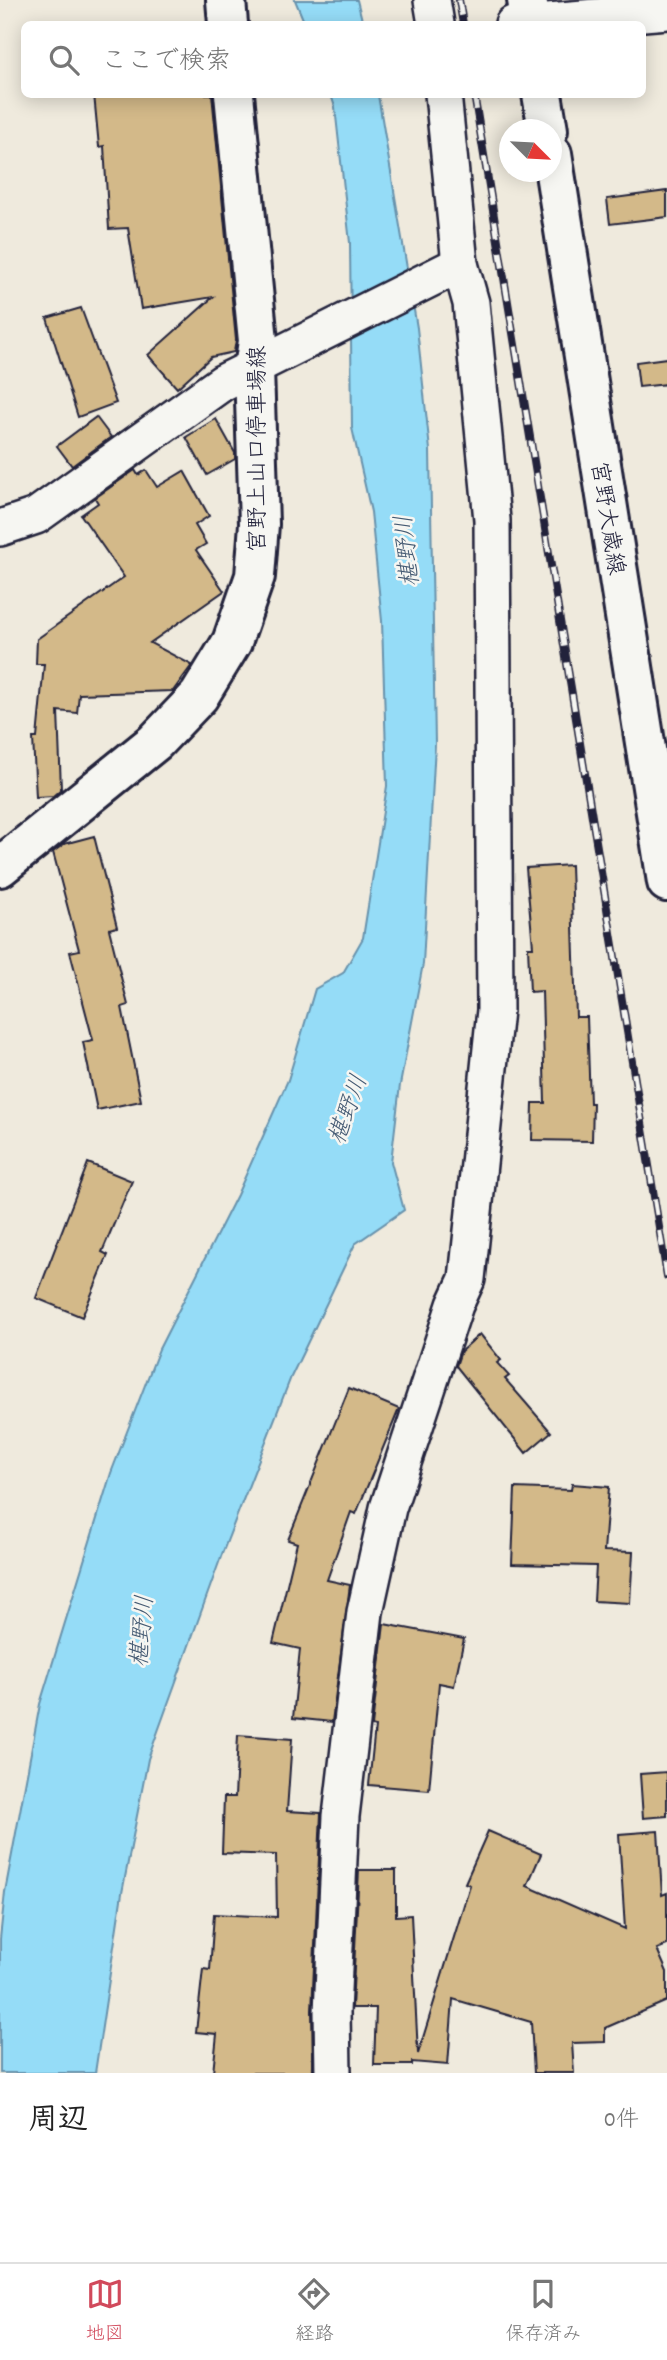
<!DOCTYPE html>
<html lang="ja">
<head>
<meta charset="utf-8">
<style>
	:root { --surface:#fff; --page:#f6f6f6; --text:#222; --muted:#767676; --line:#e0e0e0; --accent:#d1495b }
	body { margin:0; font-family:Dekko,"Klee One",sans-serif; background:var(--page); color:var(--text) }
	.compass { position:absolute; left:499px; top:119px; width:63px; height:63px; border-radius:50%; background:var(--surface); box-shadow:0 4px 18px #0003; rotate:114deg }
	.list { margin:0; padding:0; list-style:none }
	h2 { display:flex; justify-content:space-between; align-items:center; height:91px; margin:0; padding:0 28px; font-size:30px }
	h2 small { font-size:23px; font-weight:400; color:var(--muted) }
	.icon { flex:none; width:38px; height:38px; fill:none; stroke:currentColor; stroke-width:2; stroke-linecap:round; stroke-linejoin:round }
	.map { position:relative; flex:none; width:667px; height:2073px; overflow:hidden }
	.search { position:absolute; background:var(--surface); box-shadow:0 4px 18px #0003; left:21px; right:21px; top:21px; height:77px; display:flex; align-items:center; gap:18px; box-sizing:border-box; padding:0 24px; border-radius:10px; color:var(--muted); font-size:26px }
	.sheet { height:189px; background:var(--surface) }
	nav { display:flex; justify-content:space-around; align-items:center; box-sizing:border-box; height:98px; border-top:2px solid var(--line); background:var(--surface); font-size:19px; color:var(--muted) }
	nav a { display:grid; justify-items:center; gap:4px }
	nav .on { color:var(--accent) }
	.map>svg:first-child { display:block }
	.water { fill:#95dcf7; stroke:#6792ac; stroke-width:2 }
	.building { fill:#d3b989; stroke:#22223b; stroke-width:2 }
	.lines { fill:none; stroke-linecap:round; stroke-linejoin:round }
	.minor-casing { stroke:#22223b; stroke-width:40 }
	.major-casing { stroke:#22223b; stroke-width:44 }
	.minor { stroke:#f6f6f2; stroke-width:35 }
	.major { stroke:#f6f6f2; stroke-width:38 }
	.rail-casing { stroke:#22223b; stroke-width:8 }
	.rail { stroke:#f6f6f2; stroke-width:5; stroke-dasharray:16; stroke-linecap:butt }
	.labels { text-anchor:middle; stroke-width:5; stroke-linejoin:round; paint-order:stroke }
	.street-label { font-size:23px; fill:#22223b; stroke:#f6f6f2 }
	.water-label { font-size:24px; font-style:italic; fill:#445a73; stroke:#f6f6f2 }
</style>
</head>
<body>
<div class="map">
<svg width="667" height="2073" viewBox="0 0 667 2073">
	<rect width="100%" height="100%" fill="#efeadd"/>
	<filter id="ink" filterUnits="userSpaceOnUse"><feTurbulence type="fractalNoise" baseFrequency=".0143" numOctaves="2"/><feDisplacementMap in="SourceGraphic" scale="14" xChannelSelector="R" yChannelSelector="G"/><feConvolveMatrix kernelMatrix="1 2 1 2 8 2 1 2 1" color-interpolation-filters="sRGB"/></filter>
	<g filter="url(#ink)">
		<!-- water -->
		<g class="water">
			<path d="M 295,0 L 357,0 L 363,24 L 305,24 Z"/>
			<path d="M 331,95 L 378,95 L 417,328 L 430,450 L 435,744 L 423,964 L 400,1085 L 391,1162 L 404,1210 L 355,1244 L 291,1377 L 222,1554 L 148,1759 L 122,1893 L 95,2073 L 0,2073 L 0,1939 L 5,1892 L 40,1704 L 111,1473 L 159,1349 L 237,1195 L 288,1080 L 315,989 L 343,973 L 363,938 L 387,786 L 382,621 L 371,512 L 352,428 L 350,243 L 335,107 Z"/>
		</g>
		<!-- building -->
		<g class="building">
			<path d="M 94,94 L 212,94 L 236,340 L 234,352 L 211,357 L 177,388 L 148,355 L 213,297 L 141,309 L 128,228 L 109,229 L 104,146 L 99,147 Z"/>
			<path d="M 667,191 L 667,217 L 610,224 L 607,199 Z"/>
			<path d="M 81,308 L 116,403 L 78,417 L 47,318 Z"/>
			<path d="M 667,358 L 667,384 L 639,387 L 636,362 Z"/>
			<path d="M 96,417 L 111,437 L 72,466 L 57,446 Z"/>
			<path d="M 216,419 L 235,453 L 235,459 L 207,475 L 186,437 Z"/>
			<path d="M 135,470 L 138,475 L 146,470 L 157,487 L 184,471 L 209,516 L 195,525 L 206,544 L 196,550 L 224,591 L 150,643 L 192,665 L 173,691 L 79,694 L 77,713 L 58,711 L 61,789 L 53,796 L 36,797 L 33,738 L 37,738 L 44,664 L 36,664 L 37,639 L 124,577 L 81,515 L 98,503 L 95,498 Z"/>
			<path d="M 94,836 L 117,927 L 109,929 L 128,1005 L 122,1007 L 141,1101 L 97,1110 L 83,1042 L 93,1040 L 70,952 L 79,950 L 53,852 L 64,844 Z"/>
			<path d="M 571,865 L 576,1017 L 587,1017 L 590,1103 L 593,1103 L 592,1141 L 532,1140 L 533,1103 L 545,1103 L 542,991 L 530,992 L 528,947 L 533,947 L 526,868 Z"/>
			<path d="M 88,1163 L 132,1181 L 102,1252 L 108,1255 L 82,1317 L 36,1298 Z"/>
			<path d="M 480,1334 L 501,1360 L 497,1363 L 509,1376 L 505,1379 L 551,1432 L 526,1453 L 456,1366 L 461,1351 Z"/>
			<path d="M 349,1388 L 399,1409 L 356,1514 L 351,1512 L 327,1580 L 350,1585 L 332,1722 L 293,1718 L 300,1649 L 273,1643 L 297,1543 L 288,1540 Z"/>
			<path d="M 572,1484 L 609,1487 L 604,1551 L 633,1552 L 630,1603 L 594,1601 L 596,1566 L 512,1564 L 515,1488 L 571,1490 Z"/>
			<path d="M 384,1624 L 464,1639 L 454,1686 L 439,1683 L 429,1790 L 369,1785 L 375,1727 L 372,1726 Z"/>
			<path d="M 238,1735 L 292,1739 L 287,1811 L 321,1813 L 312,2011 L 313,2073 L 213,2073 L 217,2034 L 196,2032 L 203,1969 L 210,1970 L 214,1914 L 277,1917 L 276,1855 L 222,1853 L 224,1797 L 235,1797 Z"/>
			<path d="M 667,1772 L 667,1816 L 643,1818 L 640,1774 Z"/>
			<path d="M 488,1831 L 541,1854 L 527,1886 L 625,1929 L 619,1834 L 658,1831 L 662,1895 L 667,1893 L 667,1945 L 657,1949 L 667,1972 L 667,2001 L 605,2028 L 605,2042 L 572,2043 L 574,2073 L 534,2073 L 531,2022 L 453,1999 L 448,2065 L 412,2062 L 412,2065 L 374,2065 L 376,2008 L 352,2008 L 359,1870 L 396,1870 L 396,1916 L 411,1915 L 418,2054 L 470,1885 L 465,1883 Z"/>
		</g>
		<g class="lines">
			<defs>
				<g id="minor">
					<path d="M 432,0 L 436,24"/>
					<path d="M 513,24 L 667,11"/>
					<path d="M 0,528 L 36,516 L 222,383 L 460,264"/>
					<path d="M 333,2073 L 332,2012 L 341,1816 L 365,1612 L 388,1508 L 455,1305 L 467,1279 L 495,1010 L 492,520 L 471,303 L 460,264 L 443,94"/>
				</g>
				<g id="major">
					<path d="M 226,0 L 228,24"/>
					<path d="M 527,0 L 531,24"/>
					<path d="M 542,94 L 548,130"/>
					<path d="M 552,154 L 667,882"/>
					<path d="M 0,867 L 155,742 L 199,696 L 232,642 L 255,576 L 259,524 L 254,369 L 258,341 L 234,94"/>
				</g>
			</defs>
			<!-- minor casing -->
			<use href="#minor" class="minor-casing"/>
			<!-- major casing -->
			<use href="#major" class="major-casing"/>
			<!-- minor -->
			<use href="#minor" class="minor"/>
			<!-- major -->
			<use href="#major" class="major"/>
			<defs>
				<g id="rail">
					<path d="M 459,0 L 463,24"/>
					<path d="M 474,94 L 667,1276"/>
				</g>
			</defs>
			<!-- rail casing -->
			<use href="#rail" class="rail-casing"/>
			<!-- rail -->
			<use href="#rail" class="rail"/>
		</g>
	</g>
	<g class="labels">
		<!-- street labels -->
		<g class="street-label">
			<text transform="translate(256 449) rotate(-90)" y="8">宮野上山口停車場線</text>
			<text transform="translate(609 518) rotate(81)" y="8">宮野大歳線</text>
		</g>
		<!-- water labels -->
		<g class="water-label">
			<text transform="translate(406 551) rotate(-96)" y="8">椹野川</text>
			<text transform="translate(347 1109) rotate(-70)" y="8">椹野川</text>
			<text transform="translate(141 1631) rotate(-85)" y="8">椹野川</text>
		</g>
	</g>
</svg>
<svg class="compass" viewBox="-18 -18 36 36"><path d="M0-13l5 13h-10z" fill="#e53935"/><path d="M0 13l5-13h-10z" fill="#767676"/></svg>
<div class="search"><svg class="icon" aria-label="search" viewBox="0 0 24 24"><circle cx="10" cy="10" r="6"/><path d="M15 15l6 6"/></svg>ここで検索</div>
</div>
<section class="sheet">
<h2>周辺<small>0件</small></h2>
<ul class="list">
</ul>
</section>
<nav>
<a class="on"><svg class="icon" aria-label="map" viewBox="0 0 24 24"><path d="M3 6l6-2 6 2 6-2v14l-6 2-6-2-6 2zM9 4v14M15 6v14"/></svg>地図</a>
<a><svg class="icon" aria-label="directions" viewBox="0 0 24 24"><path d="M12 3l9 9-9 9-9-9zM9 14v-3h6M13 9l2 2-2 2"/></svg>経路</a>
<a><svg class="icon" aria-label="saved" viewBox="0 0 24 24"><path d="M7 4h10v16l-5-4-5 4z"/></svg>保存済み</a>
</nav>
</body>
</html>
